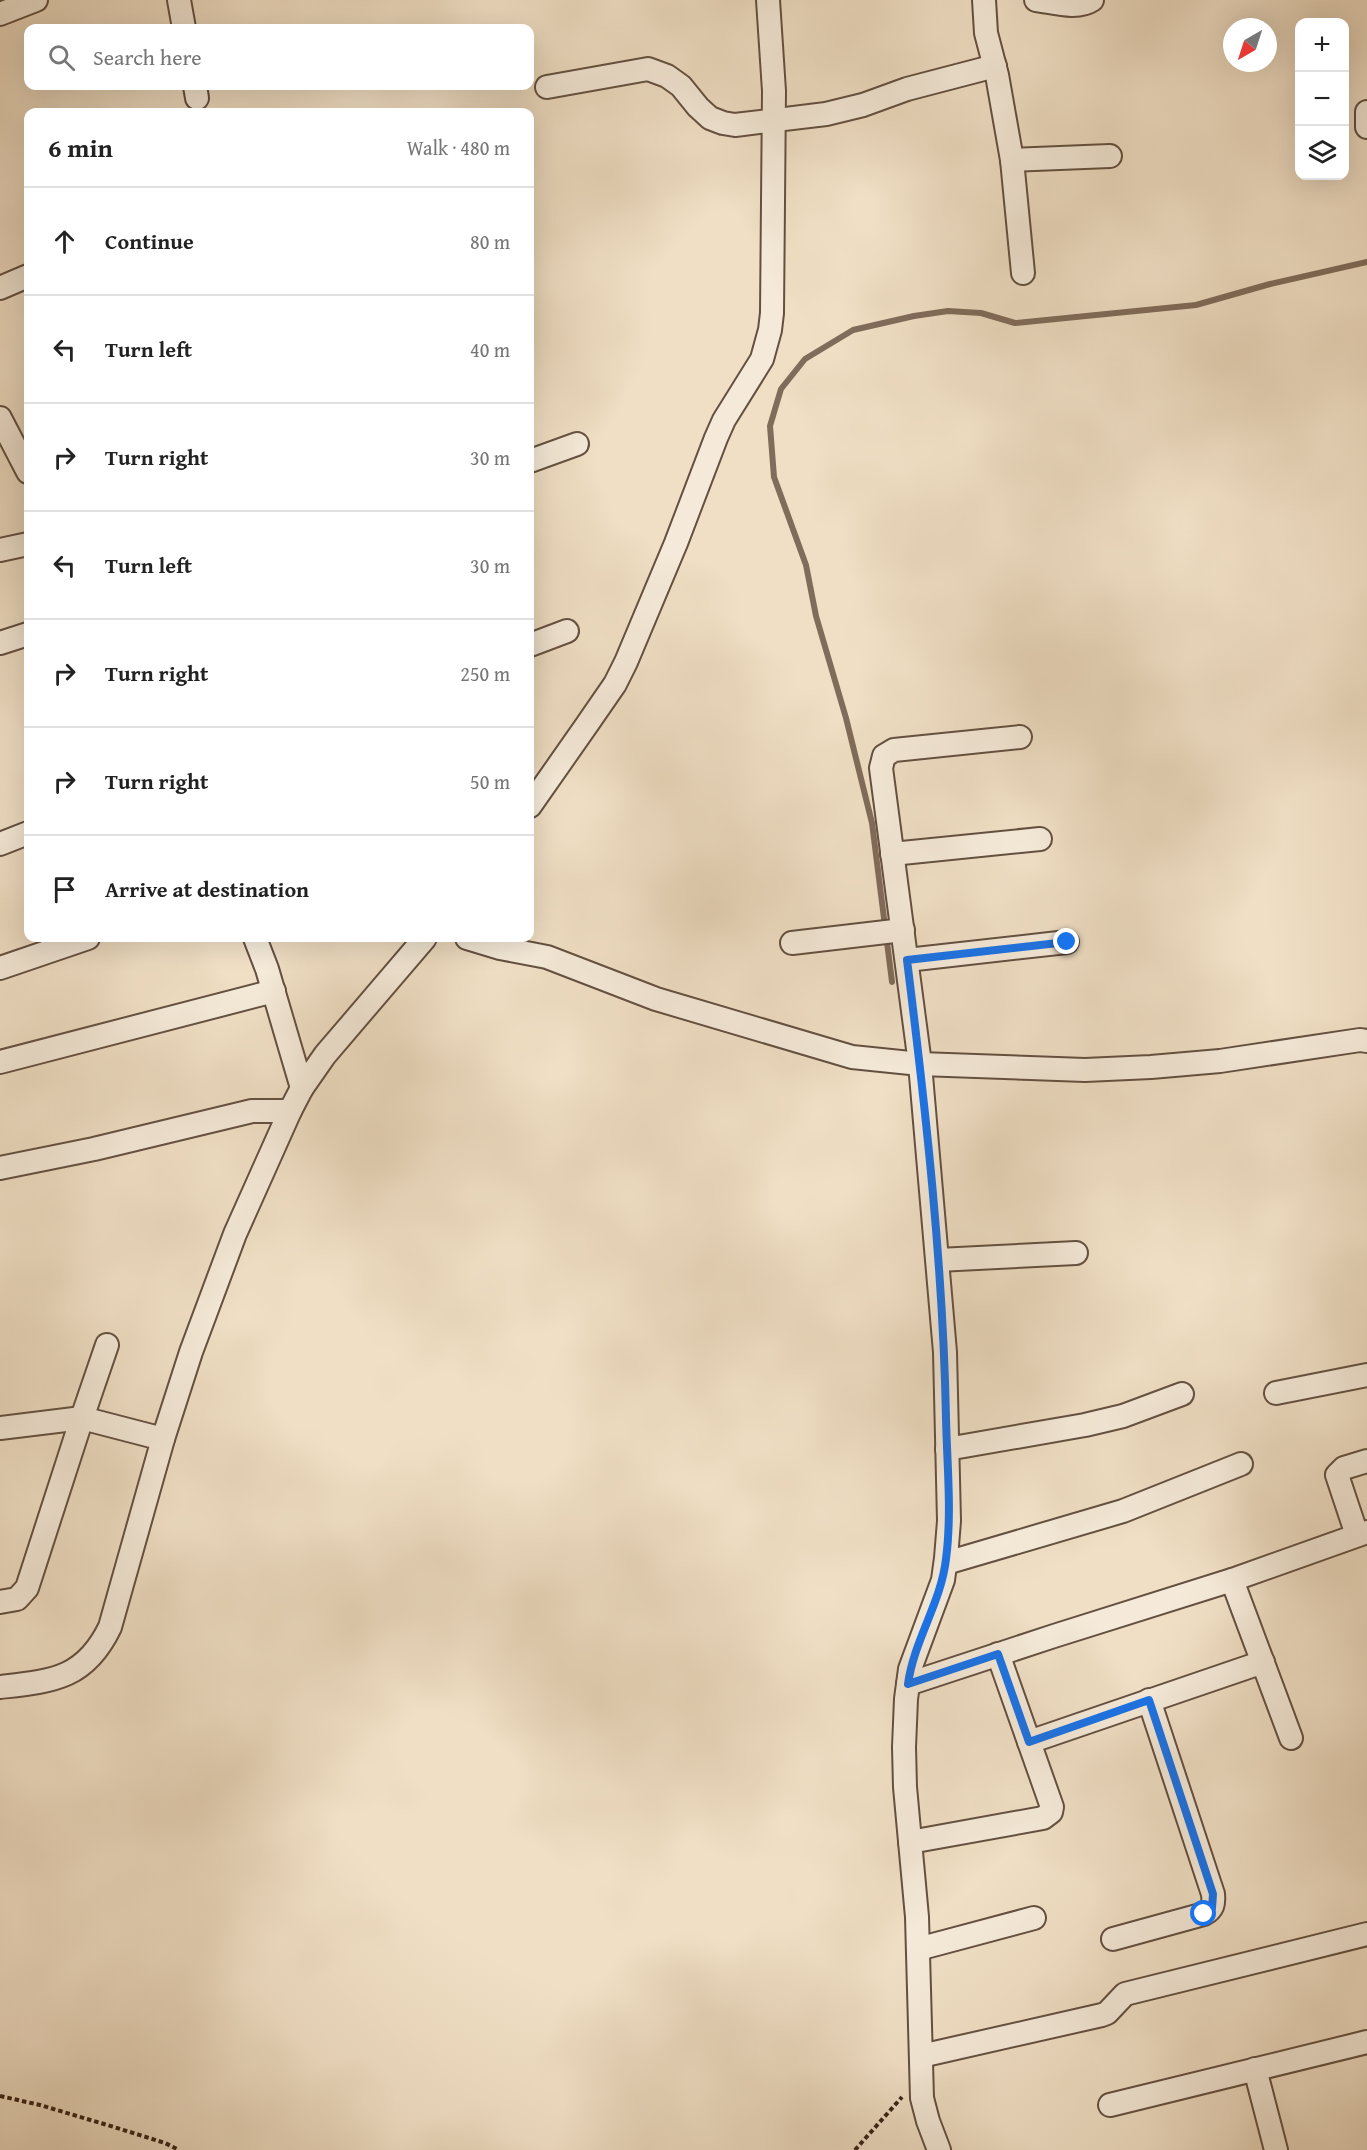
<!DOCTYPE html>
<html lang="en">
<head>
<meta charset="utf-8">
<style>
	:root { --surface:#fff; --page:#f6f6f6; --text:#222; --muted:#767676; --line:#e0e0e0 }
	body { margin:0; font-family:"Gentium Book Plus",serif; background:var(--page); color:var(--text) }
	.controls { position:absolute; right:18px; top:18px; display:grid; overflow:hidden; border-radius:12px; box-shadow:0 6px 24px #0002 }
	.controls button { width:54px; height:54px; display:grid; place-items:center; padding:0; border:0; border-bottom:2px solid var(--line); background:var(--surface); color:var(--text); font:30px sans-serif }
	.compass { position:absolute; left:1223px; top:18px; width:54px; height:54px; border-radius:50%; background:var(--surface); box-shadow:0 6px 24px #0002; rotate:219deg }
	.stop { position:absolute; width:18px; height:18px; margin:-14px; border:4px solid #1a73e8; border-radius:50%; background:#fff }
	.stop.end { background:#1a73e8; border-color:#fff; box-shadow:0 2px 6px #0008 }
	.list { margin:0; padding:0; list-style:none }
	h2 { display:flex; justify-content:space-between; align-items:center; height:78px; margin:0; padding:0 24px; font-size:26px }
	h2 small { font-size:20px; font-weight:400; color:var(--muted) }
	.list li { display:grid; grid-template-columns:39px 1fr auto; gap:18px; align-items:center; box-sizing:border-box; height:108px; padding:0 24px; border-top:2px solid var(--line) }
	.list b { display:block; font-size:22px; white-space:nowrap }
	.list em { font-size:20px; font-style:normal; color:var(--muted) }
	.icon { flex:none; width:33px; height:33px; fill:none; stroke:currentColor; stroke-width:2; stroke-linecap:round; stroke-linejoin:round }
	.map { position:relative; flex:none; width:1367px; height:2150px; overflow:hidden }
	.search { position:absolute; background:var(--surface); box-shadow:0 6px 24px #0002; left:24px; top:24px; width:510px; height:66px; display:flex; align-items:center; gap:15px; box-sizing:border-box; padding:0 21px; border-radius:12px; color:var(--muted); font-size:22px }
	.panel { position:absolute; background:var(--surface); box-shadow:0 6px 24px #0002; left:24px; top:108px; width:510px; height:834px; border-radius:12px }
	.map>svg:first-child { display:block }
	.lines { fill:none; stroke-linecap:round; stroke-linejoin:round }
	.stream { stroke:#806c5b; stroke-width:6 }
	.minor-casing { stroke:#645041; stroke-width:26 }
	.path { stroke:#362115; stroke-width:4; stroke-dasharray:4.5 3; stroke-linecap:butt }
	.minor { stroke:#f5ead9; stroke-width:22 }
	.route { stroke:#1a73e8; stroke-width:8 }
</style>
</head>
<body>
<div class="map">
<svg width="1367" height="2150" viewBox="0 0 1367 2150">
	<rect width="100%" height="100%" fill="#f0dfc5"/>
	<filter id="stains"><feTurbulence type="fractalNoise" baseFrequency=".00333" numOctaves="4"/><feColorMatrix values="0 0 0 0 .2 0 0 0 0 .09 0 0 0 0 .02 0 0 0 .5 -.17"/></filter>
	<radialGradient id="worn" r=".72"><stop offset=".6" stop-color="#630" stop-opacity="0"/><stop offset="1" stop-color="#630" stop-opacity=".3"/></radialGradient>
	<g class="lines">
		<!-- stream -->
		<path class="stream" d="M 892,982 L 872,823 L 846,718 L 816,616 L 806,565 L 774,477 L 770,426 L 781,389 L 805,359 L 853,330 L 914,316 L 948,311 L 981,313 L 1015,323 L 1196,305 L 1270,284 L 1367,262"/>
		<defs>
			<g id="minor">
				<path d="M 179,0 L 184,28"/>
				<path d="M 984,0 L 986,33 L 997,75 L 1012,160 L 1023,273"/>
				<path d="M 1036,0 C 1053,2 1077,10 1092,0"/>
				<path d="M 0,14 L 36,0"/>
				<path d="M 195,86 L 197,98"/>
				<path d="M 547,87 L 648,69 L 667,76 L 681,86 L 698,107 L 710,118 L 723,123 L 735,125 L 826,114 L 863,105 L 907,89 L 995,66"/>
				<path d="M 1367,112 L 1367,127"/>
				<path d="M 1012,160 L 1110,156"/>
				<path d="M 0,288 L 28,276"/>
				<path d="M 0,418 L 28,472"/>
				<path d="M 530,461 L 577,444"/>
				<path d="M 0,550 L 28,544"/>
				<path d="M 0,643 L 28,634"/>
				<path d="M 530,645 L 567,631"/>
				<path d="M 530,806 L 586,726 L 615,684 L 626,662 L 676,543 L 716,438 L 724,420 L 762,359 L 770,330 L 772,313 L 774,91 L 768,0"/>
				<path d="M 0,844 L 28,833"/>
				<path d="M 892,854 L 1040,839"/>
				<path d="M 255,938 L 267,969 L 302,1088"/>
				<path d="M 467,938 L 500,948 L 547,957 L 656,999 L 852,1057 L 920,1064 L 1085,1070 L 1151,1067 L 1220,1061 L 1360,1040 L 1367,1041"/>
				<path d="M 792,943 L 903,930"/>
				<path d="M 907,960 L 1067,942"/>
				<path d="M 0,968 L 88,938"/>
				<path d="M 0,1062 L 274,991"/>
				<path d="M 0,1168 L 94,1149 L 252,1111 L 290,1111"/>
				<path d="M 938,1260 L 1076,1253"/>
				<path d="M 1276,1393 L 1367,1375"/>
				<path d="M 0,1428 L 82,1418 L 163,1439"/>
				<path d="M 947,1449 L 1085,1425 L 1123,1416 L 1182,1394"/>
				<path d="M 1357,1535 L 1337,1475 L 1344,1468 L 1367,1461"/>
				<path d="M 946,1563 L 1123,1511 L 1241,1464"/>
				<path d="M 1232,1580 L 1291,1738"/>
				<path d="M 0,1602 L 17,1599 L 27,1588 L 82,1418 L 107,1345"/>
				<path d="M 908,1684 L 1054,1636 L 1232,1580 L 1367,1532"/>
				<path d="M 0,1687 C 53,1681 85,1679 110,1627 L 163,1439 L 191,1352 L 235,1234 L 290,1111 L 302,1088 L 325,1055 L 425,938"/>
				<path d="M 1029,1742 L 1263,1662"/>
				<path d="M 910,1842 L 1043,1818 L 1051,1812 L 1052,1807 L 998,1654"/>
				<path d="M 1113,1939 L 1204,1914 C 1213,1909 1214,1904 1213,1894 L 1149,1700"/>
				<path d="M 918,1949 L 1034,1918"/>
				<path d="M 921,2056 L 1102,2015 L 1107,2013 L 1125,1994 L 1367,1934"/>
				<path d="M 1255,2069 L 1276,2150"/>
				<path d="M 1110,2105 L 1367,2042"/>
				<path d="M 939,2150 L 928,2121 L 922,2098 L 917,1917 L 905,1787 L 904,1747 L 906,1699 L 910,1669 L 943,1580 L 946,1558 L 949,1521 L 945,1352 L 920,1064 L 881,768 L 884,756 L 894,750 L 1020,737"/>
			</g>
		</defs>
		<!-- minor casing -->
		<use href="#minor" class="minor-casing"/>
		<!-- path -->
		<g class="path">
			<path d="M 0,2096 L 40,2105 L 114,2127 L 165,2143 L 179,2150"/>
			<path d="M 855,2150 L 902,2097"/>
		</g>
		<!-- minor -->
		<use href="#minor" class="minor"/>
	</g>
	<g class="lines">
		<!-- route -->
		<path class="route" d="M 1067,942 L 907,960 C 926,1112 943,1265 946,1418 C 947,1464 952,1513 946,1559 C 941,1603 914,1640 908,1684 L 998,1654 L 1029,1742 L 1149,1700 L 1213,1894 L 1212,1908 L 1204,1914"/>
	</g>
	<rect width="100%" height="100%" filter="url(#stains)"/>
	<rect width="100%" height="100%" fill="url(#worn)"/>
</svg>
<div class="controls">
<button>+</button>
<button>−</button>
<button><svg class="icon" aria-label="layers" viewBox="0 0 24 24"><path d="M12 4l9 5-9 5-9-5zM3 14l9 5 9-5"/></svg></button>
</div>
<svg class="compass" viewBox="-18 -18 36 36"><path d="M0-13l5 13h-10z" fill="#e53935"/><path d="M0 13l5-13h-10z" fill="#767676"/></svg>
<div class="stop" style="left:1204px;top:1914px"></div>
<div class="stop end" style="left:1067px;top:942px"></div>
<div class="search"><svg class="icon" aria-label="search" viewBox="0 0 24 24"><circle cx="10" cy="10" r="6"/><path d="M15 15l6 6"/></svg>Search here</div>
<section class="panel">
<h2>6 min<small>Walk · 480 m</small></h2>
<ul class="list">
<li><svg class="icon" aria-label="ahead" viewBox="0 0 24 24"><path d="M12 20V5M6 11l6-6 6 6"/></svg><div><b>Continue</b></div><em>80 m</em></li>
<li><svg class="icon" aria-label="left" viewBox="0 0 24 24"><path d="M17 20v-9H6M10 6l-5 5 5 5"/></svg><div><b>Turn left</b></div><em>40 m</em></li>
<li><svg class="icon" aria-label="right" viewBox="0 0 24 24"><path d="M7 20v-9h11M14 6l5 5-5 5"/></svg><div><b>Turn right</b></div><em>30 m</em></li>
<li><svg class="icon" aria-label="left" viewBox="0 0 24 24"><path d="M17 20v-9H6M10 6l-5 5 5 5"/></svg><div><b>Turn left</b></div><em>30 m</em></li>
<li><svg class="icon" aria-label="right" viewBox="0 0 24 24"><path d="M7 20v-9h11M14 6l5 5-5 5"/></svg><div><b>Turn right</b></div><em>250 m</em></li>
<li><svg class="icon" aria-label="right" viewBox="0 0 24 24"><path d="M7 20v-9h11M14 6l5 5-5 5"/></svg><div><b>Turn right</b></div><em>50 m</em></li>
<li><svg class="icon" aria-label="arrive" viewBox="0 0 24 24"><path d="M6 21V4h12l-3 4 3 4H6"/></svg><div><b>Arrive at destination</b></div></li>
</ul>
</section>
</div>
</body>
</html>
